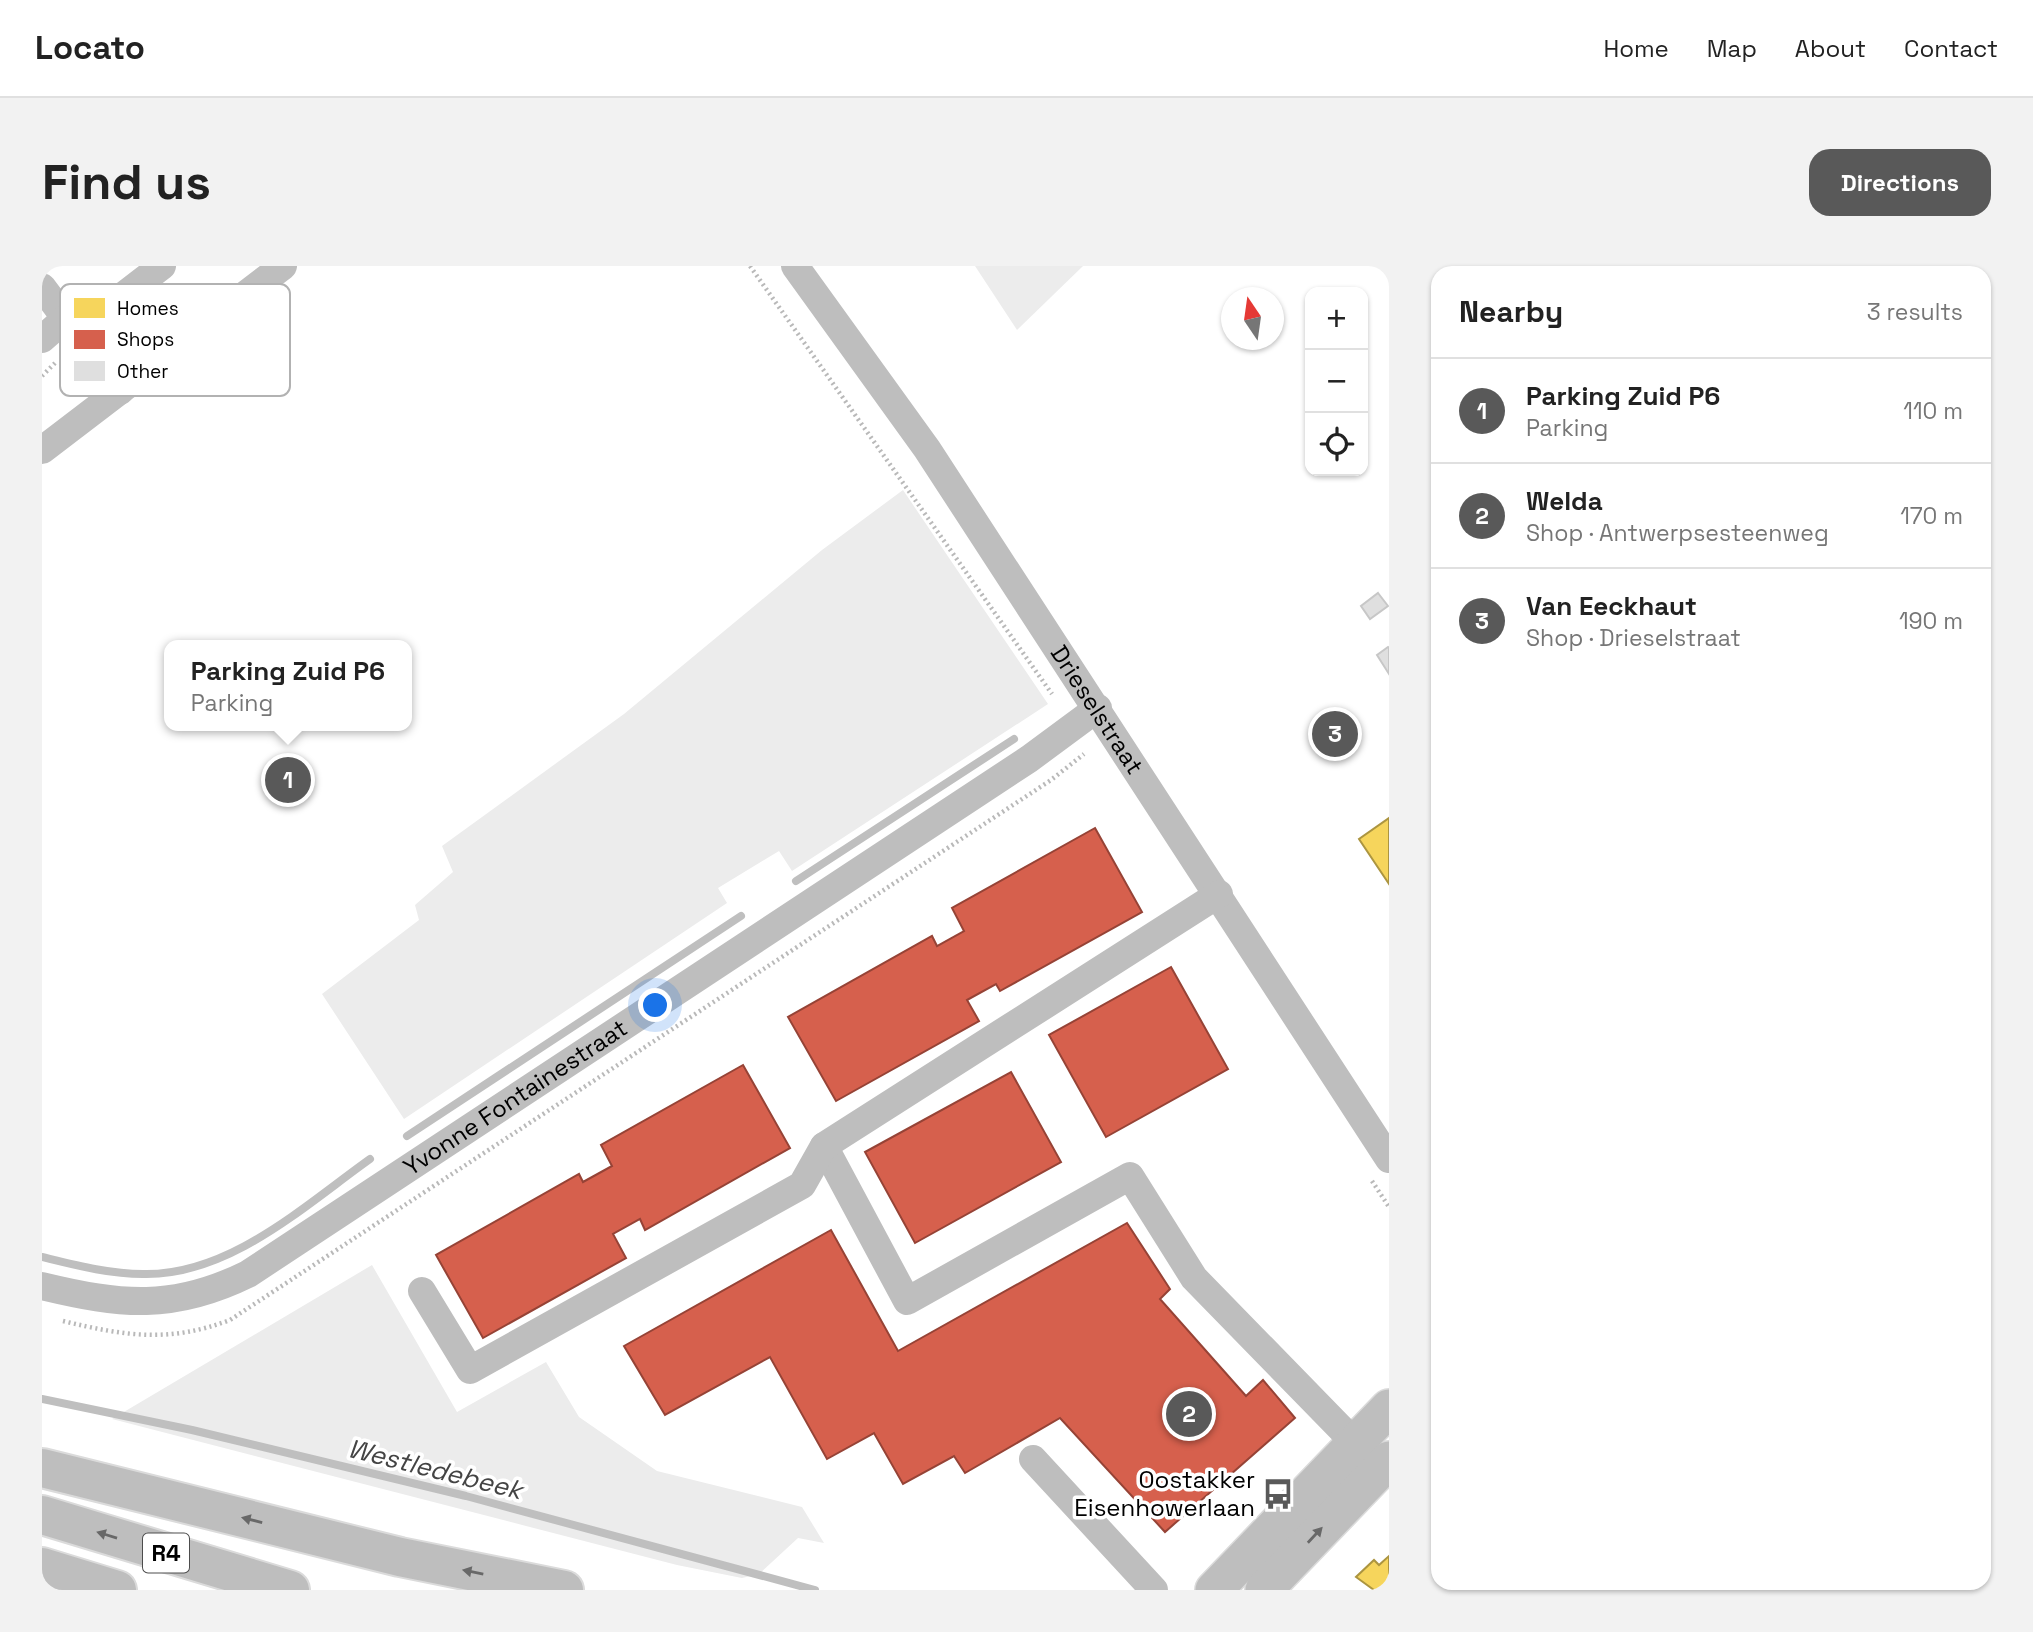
<!DOCTYPE html>
<html lang="en">
<head>
<meta charset="utf-8">
<style>
	:root { --surface:#fff; --page:#f2f2f2; --text:#222; --muted:#767676; --line:#e0e0e0; --accent:#595959 }
	body { margin:0; font-family:"Space Grotesk",sans-serif; background:var(--page); color:var(--text) }
	.controls { position:absolute; right:21px; top:21px; display:grid; overflow:hidden; border-radius:14px; box-shadow:0 2px 5px #0004 }
	.controls button { width:63px; height:63px; display:grid; place-items:center; padding:0; border:0; border-bottom:2px solid var(--line); background:var(--surface); color:var(--text); font:35px sans-serif }
	.compass { position:absolute; left:1179px; top:21px; width:63px; height:63px; border-radius:50%; background:var(--surface); box-shadow:0 2px 5px #0004; rotate:347deg }
	.you { position:absolute; left:614px; top:740px; width:24px; height:24px; margin:-18px; border:5px solid #fff; border-radius:50%; background:#1a73e8; box-shadow:0 0 0 10px #1a73e833 }
	.badge { display:grid; place-items:center; width:46px; height:46px; border-radius:50%; background:var(--accent); color:#fff; font-size:23px; font-weight:700 }
	.pin { position:absolute; translate:-50% -50%; border:4px solid #fff; box-shadow:0 2px 7px #0006 }
	.popup { position:absolute; left:122px; top:374px; width:248px; height:91px; box-sizing:border-box; display:grid; place-content:center; border-radius:14px; background:var(--surface); filter:drop-shadow(0 2px 5px #0005); font-size:23px; white-space:nowrap; color:var(--muted) }
	.popup b { font-size:26px; color:var(--text) }
	.popup::after { content:''; position:absolute; left:50%; top:100%; margin-left:-14px; border:14px solid transparent; border-top-color:var(--surface) }
	.list { margin:0; padding:0; list-style:none }
	h2 { display:flex; justify-content:space-between; align-items:center; height:91px; margin:0; padding:0 28px; font-size:30px }
	h2 small { font-size:23px; font-weight:400; color:var(--muted) }
	.list li { display:grid; grid-template-columns:46px 1fr auto; gap:21px; align-items:center; box-sizing:border-box; height:105px; padding:0 28px; border-top:2px solid var(--line) }
	.list b { display:block; font-size:26px; white-space:nowrap }
	.list p { margin:0; font-size:23px; white-space:nowrap; color:var(--muted) }
	.list em { font-size:23px; font-style:normal; color:var(--muted) }
	.icon { flex:none; width:38px; height:38px; fill:none; stroke:currentColor; stroke-width:2; stroke-linecap:round; stroke-linejoin:round }
	.map { position:relative; flex:none; width:1347px; height:1324px; overflow:hidden; border-radius:21px }
	header { display:flex; align-items:center; gap:42px; box-sizing:border-box; height:98px; padding:0 35px; background:var(--surface); border-bottom:2px solid var(--line) }
	header strong { font-size:33px }
	nav { display:flex; gap:38px; margin-inline-start:auto; font-size:24px }
	.intro { display:flex; align-items:center; justify-content:space-between; box-sizing:border-box; height:168px; padding:0 42px }
	h1 { margin:0; font-size:49px }
	.button { padding:18px 32px; border-radius:21px; background:var(--accent); color:#fff; font-size:24px; font-weight:700 }
	main { display:flex; gap:42px; padding:0 42px }
	aside { flex:1; background:var(--surface); border-radius:21px; box-shadow:0 2px 5px #0004 }
	.map>svg:first-child { display:block }
	.green { fill:#ececec }
	.homes { fill:#f6d55c; stroke:#ac9540; stroke-width:2 }
	.shops { fill:#d6604d; stroke:#964336; stroke-width:2 }
	.lines { fill:none; stroke-linecap:round; stroke-linejoin:round }
	.stream { stroke:#bfbfbf; stroke-width:8 }
	.building { fill:#dfdfdf; stroke:#c7c7c7; stroke-width:2 }
	.major-casing { stroke:#dbdbdb; stroke-width:40 }
	.highway-casing { stroke:#dbdbdb; stroke-width:42 }
	.path { stroke:#b9b9b9; stroke-width:4.5; stroke-dasharray:2 3.5; stroke-linecap:butt }
	.minor { stroke:#bebebe; stroke-width:28 }
	.major { stroke:#bebebe; stroke-width:37 }
	.highway { stroke:#bebebe; stroke-width:38 }
	.oneway { fill:#686868 }
	.labels { text-anchor:middle; stroke-width:7; stroke-linejoin:round; paint-order:stroke }
	.shield { fill:#fff; stroke:#4c4c4c; stroke-width:2 }
	.shield-label { font-size:23px; font-weight:bold; fill:#000 }
	.street-label { font-size:24px; fill:#000; stroke:#fff }
	.poi-label { font-size:24px; fill:#000; stroke:#fff; text-anchor:end }
	.water-label { font-size:26px; font-style:italic; fill:#444; stroke:#fff }
	.key { fill:#fff; stroke:#b2b2b2; stroke-width:2 }
	.key-label { font-size:19px; fill:#000 }
</style>
</head>
<body>
<header>
<strong>Locato</strong>
<nav><a>Home</a><a>Map</a><a>About</a><a>Contact</a></nav>
</header>
<div class="intro"><h1>Find us</h1><a class="button">Directions</a></div>
<main>
<div class="map">
<svg width="1347" height="1324" viewBox="0 0 1347 1324">
	<rect width="100%" height="100%" fill="#fff"/>
	<!-- green -->
	<g class="green">
		<path d="M 933,0 L 1041,0 L 975,64 Z"/>
		<path d="M 861,224 L 1006,438 L 750,605 L 737,585 L 676,622 L 685,637 L 362,853 L 280,728 L 377,654 L 373,639 L 411,606 L 400,580 L 582,448 L 780,284 Z"/>
		<path d="M 330,999 L 415,1146 L 504,1096 L 537,1151 L 615,1205 L 760,1241 L 782,1277 L 756,1272 L 717,1308 L 700,1312 L 635,1299 L 70,1153 Z"/>
	</g>
	<!-- homes -->
	<g class="homes">
		<path d="M 1347,552 L 1347,618 L 1317,573 Z"/>
		<path d="M 1347,1290 L 1347,1324 L 1332,1324 L 1314,1311 L 1332,1294 L 1337,1299 Z"/>
	</g>
	<!-- shops -->
	<g class="shops">
		<path d="M 1053,562 L 1100,646 L 958,725 L 954,718 L 925,734 L 937,755 L 794,835 L 746,751 L 890,670 L 895,680 L 922,665 L 910,642 Z"/>
		<path d="M 1129,701 L 1186,803 L 1064,871 L 1007,769 Z"/>
		<path d="M 701,799 L 748,882 L 603,964 L 598,953 L 571,968 L 584,992 L 441,1072 L 394,989 L 537,908 L 541,916 L 570,900 L 559,879 Z"/>
		<path d="M 969,806 L 1019,896 L 873,977 L 823,886 Z"/>
		<path d="M 1085,957 L 1128,1023 L 1118,1033 L 1204,1130 L 1221,1114 L 1253,1152 L 1123,1266 L 1018,1152 L 923,1207 L 912,1190 L 861,1218 L 832,1167 L 785,1193 L 728,1091 L 623,1149 L 582,1080 L 789,964 L 856,1085 Z"/>
	</g>
	<g class="lines">
		<!-- stream -->
		<g class="stream">
			<path d="M 754,615 L 972,473"/>
			<path d="M 365,870 L 699,650"/>
			<path d="M 0,991 C 33,999 67,1008 101,1008 C 187,1010 262,940 328,893"/>
			<path d="M 0,1133 L 150,1164 L 424,1230 L 773,1324"/>
		</g>
	</g>
	<!-- building -->
	<g class="building">
		<path d="M 1336,327 L 1346,340 L 1328,353 L 1319,340 Z"/>
		<path d="M 1346,381 L 1347,382 L 1347,408 L 1335,389 Z"/>
	</g>
	<g class="lines">
		<defs>
			<g id="major">
				<path d="M 1172,1324 L 1347,1142"/>
				<path d="M 1222,1324 L 1347,1194"/>
			</g>
			<g id="highway">
				<path d="M 0,1202 L 358,1291 L 522,1324"/>
				<path d="M 0,1249 L 248,1324"/>
				<path d="M 0,1301 L 75,1324"/>
			</g>
		</defs>
		<!-- major casing -->
		<use href="#major" class="major-casing"/>
		<!-- highway casing -->
		<use href="#highway" class="highway-casing"/>
		<!-- path -->
		<g class="path">
			<path d="M 708,0 L 1010,428"/>
			<path d="M 0,110 L 13,97"/>
			<path d="M 1330,915 L 1347,941"/>
			<path d="M 21,1055 C 83,1070 127,1077 188,1054 L 1009,514 L 1042,488"/>
		</g>
		<!-- minor -->
		<g class="minor">
			<path id="s1" d="M 753,0 L 885,183 L 1347,893"/>
			<path d="M 0,21 L 78,125"/>
			<path d="M 34,66 L 120,0"/>
			<path d="M 0,73 L 24,52"/>
			<path d="M 0,184 L 241,0"/>
			<path d="M 782,880 L 865,1035 L 1088,910 L 1152,1012 L 1312,1176"/>
			<path id="s2" d="M 0,1020 C 79,1039 131,1045 206,1008 L 987,493 L 1056,442"/>
			<path d="M 380,1025 L 428,1104 L 760,919 L 782,880 L 1177,628"/>
			<path d="M 991,1193 L 1112,1324"/>
		</g>
		<!-- major -->
		<use href="#major" class="major"/>
		<!-- highway -->
		<use href="#highway" class="highway"/>
	</g>
	<!-- one-way arrows -->
	<defs><path id="oneway-solid" d="M-6-.8H1V-3.2L6.5 0L1 3.2V.8H-6Z" transform="scale(1.75)"/></defs>
	<g class="oneway">
		<use href="#oneway-solid" transform="translate(210 1254) rotate(-166)"/>
		<use href="#oneway-solid" transform="translate(65 1269) rotate(-163)"/>
		<use href="#oneway-solid" transform="translate(1273 1269) rotate(-47)"/>
		<use href="#oneway-solid" transform="translate(431 1306) rotate(-169)"/>
	</g>
	<!-- icons -->
	<defs>
		<symbol id="bus-bare" viewBox="-9 -9 18 18"><path d="M-5-6H5V4H4V6H2V4H-2V6H-4V4H-5ZM-3.5-4V0h7V-4ZM-3.5 1.2v1.5H-2V1.2ZM2 1.2v1.5H3.5V1.2Z" fill="#595959" stroke="#fff" stroke-width="2.5" paint-order="stroke"/></symbol>
	</defs>
	<g fill-rule="evenodd">
		<use href="#bus-bare" x="1214" y="1206" width="44" height="44"/>
	</g>
	<g class="labels">
		<!-- shield labels -->
		<rect class="shield" x="101" y="1267.5" width="46" height="39" rx="5"/>
		<g class="shield-label">
			<text x="124" y="1295">R4</text>
		</g>
		<!-- street labels -->
		<g class="street-label">
			<text dy="8" stroke="none"><textPath href="#s1" startOffset="537">Drieselstraat</textPath></text>
			<text dy="8" stroke="none"><textPath href="#s2" startOffset="532">Yvonne Fontainestraat</textPath></text>
		</g>
		<!-- poi labels -->
		<g class="poi-label">
			<text x="1213" y="1222">Oostakker<tspan x="1213" dy="28">Eisenhowerlaan</tspan></text>
		</g>
		<!-- water labels -->
		<g class="water-label">
			<text transform="translate(393 1203) rotate(14)" y="9">Westledebeek</text>
		</g>
	</g>
	<!-- legend -->
	<rect x="18" y="18" width="230" height="112" rx="10" class="key"/>
	<rect x="32" y="32" width="31" height="20" fill="#f6d55c"/>
	<rect x="32" y="64" width="31" height="19" fill="#d6604d"/>
	<rect x="32" y="95" width="31" height="20" fill="#dfdfdf"/>
	<g class="key-label">
		<text x="75" y="49">Homes</text>
		<text x="75" y="80">Shops</text>
		<text x="75" y="112">Other</text>
	</g>
</svg>
<div class="controls">
<button>+</button>
<button>−</button>
<button><svg class="icon" aria-label="locate" viewBox="0 0 24 24"><circle cx="12" cy="12" r="6"/><path d="M12 2v4M12 18v4M2 12h4M18 12h4"/></svg></button>
</div>
<svg class="compass" viewBox="-18 -18 36 36"><path d="M0-13l5 13h-10z" fill="#e53935"/><path d="M0 13l5-13h-10z" fill="#767676"/></svg>
<div class="you"></div>
<div class="pin badge" style="left:246px;top:514px">1</div>
<div class="popup"><b>Parking Zuid P6</b>Parking</div>
<div class="pin badge" style="left:1147px;top:1148px">2</div>
<div class="pin badge" style="left:1293px;top:468px">3</div>
</div>
<aside>
<h2>Nearby<small>3 results</small></h2>
<ul class="list">
<li><span class="badge">1</span><div><b>Parking Zuid P6</b><p>Parking</p></div><em>110 m</em></li>
<li><span class="badge">2</span><div><b>Welda</b><p>Shop · Antwerpsesteenweg</p></div><em>170 m</em></li>
<li><span class="badge">3</span><div><b>Van Eeckhaut</b><p>Shop · Drieselstraat</p></div><em>190 m</em></li>
</ul>
</aside>
</main>
</body>
</html>
